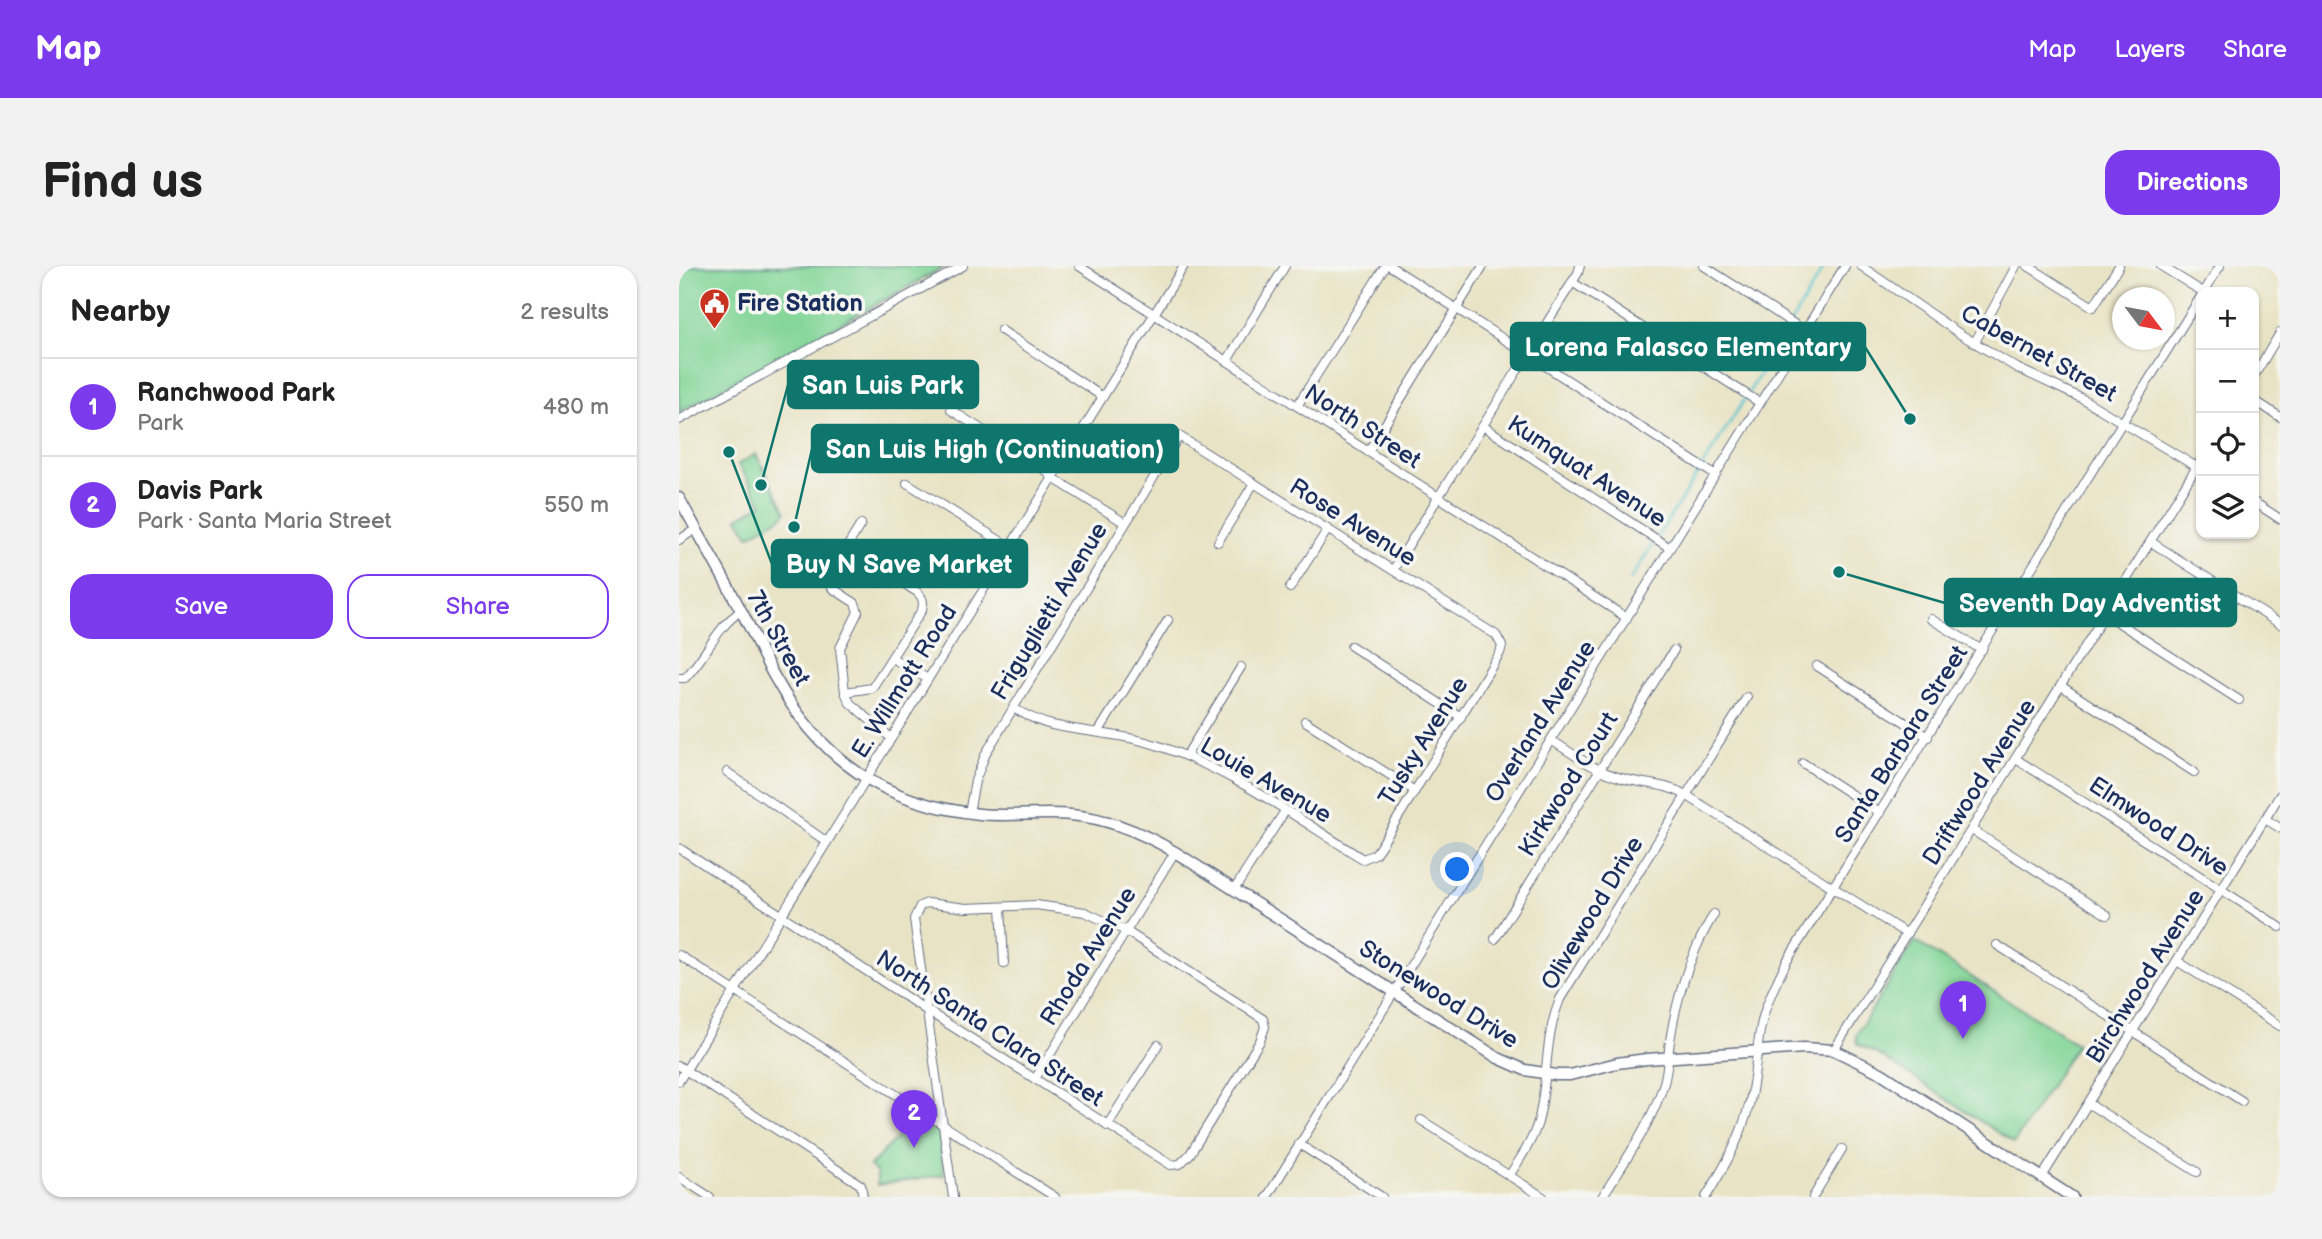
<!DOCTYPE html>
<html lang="en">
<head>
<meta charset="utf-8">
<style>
	:root { --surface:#fff; --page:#f2f2f2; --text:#222; --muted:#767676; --line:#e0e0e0; --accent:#7c3aed }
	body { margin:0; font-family:"Balsamiq Sans",sans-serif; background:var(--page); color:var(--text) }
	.controls { position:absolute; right:21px; top:21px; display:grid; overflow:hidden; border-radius:14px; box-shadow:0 2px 5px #0004 }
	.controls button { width:63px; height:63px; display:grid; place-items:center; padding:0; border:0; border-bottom:2px solid var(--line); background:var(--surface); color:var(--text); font:35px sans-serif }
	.compass { position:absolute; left:1433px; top:21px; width:63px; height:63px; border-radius:50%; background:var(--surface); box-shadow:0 2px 5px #0004; rotate:122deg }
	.you { position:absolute; left:779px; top:604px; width:24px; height:24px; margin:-18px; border:5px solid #fff; border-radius:50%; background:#1a73e8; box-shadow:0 0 0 10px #1a73e833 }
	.badge { display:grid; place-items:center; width:46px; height:46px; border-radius:50%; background:var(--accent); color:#fff; font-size:23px; font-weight:700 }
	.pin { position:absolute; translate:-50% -58px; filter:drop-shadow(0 2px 4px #0008) }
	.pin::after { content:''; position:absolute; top:37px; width:24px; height:21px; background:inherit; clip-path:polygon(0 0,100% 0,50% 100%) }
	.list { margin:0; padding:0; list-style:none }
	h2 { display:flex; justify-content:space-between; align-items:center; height:91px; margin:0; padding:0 28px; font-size:30px }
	h2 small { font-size:23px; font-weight:400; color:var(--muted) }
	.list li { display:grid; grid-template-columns:46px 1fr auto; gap:21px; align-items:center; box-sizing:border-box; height:98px; padding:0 28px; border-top:2px solid var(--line) }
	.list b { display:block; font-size:26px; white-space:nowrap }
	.list p { margin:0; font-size:23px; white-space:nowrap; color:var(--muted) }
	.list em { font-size:23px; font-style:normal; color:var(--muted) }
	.actions { display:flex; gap:14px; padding:21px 28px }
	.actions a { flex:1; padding:16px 0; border:2px solid var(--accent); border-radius:21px; text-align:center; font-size:24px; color:var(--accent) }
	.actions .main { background:var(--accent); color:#fff }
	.icon { flex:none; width:38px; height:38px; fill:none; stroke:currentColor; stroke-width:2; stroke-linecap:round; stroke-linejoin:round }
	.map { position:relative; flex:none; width:1601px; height:931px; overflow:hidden; border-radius:21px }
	header { display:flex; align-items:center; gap:42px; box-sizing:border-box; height:98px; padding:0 35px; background:var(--accent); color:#fff }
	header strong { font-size:33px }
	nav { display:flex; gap:38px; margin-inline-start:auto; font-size:24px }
	.intro { display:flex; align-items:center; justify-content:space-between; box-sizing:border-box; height:168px; padding:0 42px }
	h1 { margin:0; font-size:49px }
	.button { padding:18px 32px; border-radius:21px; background:var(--accent); color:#fff; font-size:24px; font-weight:700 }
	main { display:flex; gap:42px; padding:0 42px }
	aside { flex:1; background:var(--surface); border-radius:21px; box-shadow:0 2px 5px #0004 }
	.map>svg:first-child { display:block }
	.green { fill:#82d597; stroke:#4e827a; stroke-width:2 }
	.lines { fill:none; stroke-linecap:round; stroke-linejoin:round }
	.stream { stroke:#57c5cd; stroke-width:2.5 }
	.minor-casing { stroke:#636e82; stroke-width:10 }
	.tertiary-casing { stroke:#636e82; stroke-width:13 }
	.minor { stroke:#fff; stroke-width:8 }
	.tertiary { stroke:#fff; stroke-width:10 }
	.labels { text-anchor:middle; stroke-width:7; stroke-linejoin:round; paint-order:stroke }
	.poi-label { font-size:24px; font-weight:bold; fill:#1b2f5e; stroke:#f6f6f2; text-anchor:start }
	.street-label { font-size:24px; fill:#1b2f5e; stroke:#f6f6f2 }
	.leader { fill:none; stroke:#0f766e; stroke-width:2.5 }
	.callout-dot { fill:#0f766e; stroke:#f6f6f2; stroke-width:2.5 }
	.callout { fill:#0f766e; stroke:#0f766e; stroke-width:2.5 }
	.callout-label { font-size:26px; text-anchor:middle; font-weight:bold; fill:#fff }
</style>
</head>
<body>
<header>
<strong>Map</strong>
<nav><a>Map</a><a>Layers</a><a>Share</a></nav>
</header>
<div class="intro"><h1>Find us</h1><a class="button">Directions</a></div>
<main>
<aside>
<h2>Nearby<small>2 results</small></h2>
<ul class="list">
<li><span class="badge">1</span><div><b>Ranchwood Park</b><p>Park</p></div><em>480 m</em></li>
<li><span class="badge">2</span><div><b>Davis Park</b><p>Park · Santa Maria Street</p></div><em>550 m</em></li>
</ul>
<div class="actions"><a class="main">Save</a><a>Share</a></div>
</aside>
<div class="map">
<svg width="1601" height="931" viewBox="0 0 1601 931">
	<rect width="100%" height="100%" fill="#f6f6f2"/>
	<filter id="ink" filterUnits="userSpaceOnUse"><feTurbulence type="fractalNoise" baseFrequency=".0143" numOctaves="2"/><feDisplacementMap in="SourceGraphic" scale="14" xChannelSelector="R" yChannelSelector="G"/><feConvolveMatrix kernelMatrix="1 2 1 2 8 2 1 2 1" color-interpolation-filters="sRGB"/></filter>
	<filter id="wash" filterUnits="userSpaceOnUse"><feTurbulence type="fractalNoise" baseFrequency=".00686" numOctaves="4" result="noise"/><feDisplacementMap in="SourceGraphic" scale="28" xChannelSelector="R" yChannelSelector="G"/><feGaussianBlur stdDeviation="1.57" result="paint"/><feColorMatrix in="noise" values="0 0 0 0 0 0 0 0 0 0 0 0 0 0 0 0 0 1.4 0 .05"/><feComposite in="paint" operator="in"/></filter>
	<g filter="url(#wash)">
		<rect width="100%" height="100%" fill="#e9e3c5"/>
		<!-- green -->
		<g class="green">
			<path d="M 0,0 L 267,0 L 0,146 Z"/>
			<path d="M 77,188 L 107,246 L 104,250 L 70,270 L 59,252 L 83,238 L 59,198 Z"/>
			<path d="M 1236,675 L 1398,778 L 1335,877 L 1197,787 L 1178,778 L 1177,769 Z"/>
			<path d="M 238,850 L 260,864 L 265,909 L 198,919 L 198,907 L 191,900 Z"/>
		</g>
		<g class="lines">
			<!-- stream -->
			<g class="stream">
				<path d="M 1070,126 L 1146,0"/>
				<path d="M 951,314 L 1067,131"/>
			</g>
		</g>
	</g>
	<g filter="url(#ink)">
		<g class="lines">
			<defs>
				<g id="minor">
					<path d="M 400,0 L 948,352"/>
					<path d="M 711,0 L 1036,209"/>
					<path d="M 1025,0 L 1126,65"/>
					<path d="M 1182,0 L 1281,68 L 1338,102 L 1404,133 L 1521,203"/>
					<path d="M 1349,0 L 1414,41 L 1440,0"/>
					<path d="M 1482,0 L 1524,26"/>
					<path d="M 893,16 L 1081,137"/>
					<path d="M 1525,26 L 1541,0"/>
					<path d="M 322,64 L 424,131"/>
					<path d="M 1296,76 L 1337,0"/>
					<path d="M 548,95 L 606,0"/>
					<path d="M 1575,110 L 1601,67"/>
					<path d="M 1575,134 L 1601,151"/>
					<path d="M 618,140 L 706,0"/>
					<path d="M 272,144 L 365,203 L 374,212 L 446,257"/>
					<path d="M 0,154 L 284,0"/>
					<path d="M 804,160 L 991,282"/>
					<path d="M 689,186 L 804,0"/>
					<path d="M 228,217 L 331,281"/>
					<path d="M 1575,236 L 1601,253"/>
					<path d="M 182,258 L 150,310 L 153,322 L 176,337 L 179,346 L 161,382 L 166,426 L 171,437 L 212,472"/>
					<path d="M 0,274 L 17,263"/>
					<path d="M 539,276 L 575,217"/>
					<path d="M 1472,276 L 1601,358"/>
					<path d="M 714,304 L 899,7 L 901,0"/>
					<path d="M 611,322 L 649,263"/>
					<path d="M 1426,348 L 1560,434"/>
					<path d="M 1252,353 L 1303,384"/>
					<path d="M 672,380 L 782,451"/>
					<path d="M 213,392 L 249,413"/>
					<path d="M 1138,400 L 1249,471"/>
					<path d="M 0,412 L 6,412 C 27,391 37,361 62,345"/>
					<path d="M 1382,420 L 1515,506"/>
					<path d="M 166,426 L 193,422 L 243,344 C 245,335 244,332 238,326 L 168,281"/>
					<path d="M 626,455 L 736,525"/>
					<path d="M 420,465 L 489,354"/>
					<path d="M 872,474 C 893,487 915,504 939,511 C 963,519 983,516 1007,529 L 1228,668"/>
					<path d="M 507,490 L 562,401"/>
					<path d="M 1337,493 L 1601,661"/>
					<path d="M 1124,497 L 1201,547"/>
					<path d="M 48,506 L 148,576"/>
					<path d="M 290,547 L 296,515 L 307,487 L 500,170 L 817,369 L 823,380 L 821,387 L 701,581 L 696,588 L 684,593 C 618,552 557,507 483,481 C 447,468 410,467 373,459 C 359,456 347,449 334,442"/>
					<path d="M 1586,553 L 1601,562"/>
					<path d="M 1293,564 L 1428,649"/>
					<path d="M 0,582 L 247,744 L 492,899 L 501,898 L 511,888 L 581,775 L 586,761 L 584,753 L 447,665 L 406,646 L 357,639 L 287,642 L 248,637 L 241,640 L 235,653 L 274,931"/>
					<path d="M 555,624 L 606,545"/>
					<path d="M 322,641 L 325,697"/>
					<path d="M 816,673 L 995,384"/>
					<path d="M 1318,679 L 1563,835"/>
					<path d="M 0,689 L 376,931"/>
					<path d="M 1498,695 L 1601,760"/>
					<path d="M 1155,784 L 1522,194"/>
					<path d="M 0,800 L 182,919 L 184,931"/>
					<path d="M 356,813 L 496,586"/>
					<path d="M 0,815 L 505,0"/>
					<path d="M 1410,838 L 1518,906"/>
					<path d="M 742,854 L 864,931"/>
					<path d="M 428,860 L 479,779"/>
					<path d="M 620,878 L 703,931"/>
					<path d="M 830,910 C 841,893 853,876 859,856 C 870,814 864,776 881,733 L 1068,431"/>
					<path d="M 0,911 L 31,931"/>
					<path d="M 1363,911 L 1601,529"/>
					<path d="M 588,931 L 1166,0"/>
					<path d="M 923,931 C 946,895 972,859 985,817 C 989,803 989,789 991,775 C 998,729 1011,687 1035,648"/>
					<path d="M 1027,931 C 1045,902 1062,872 1070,839 C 1076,815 1077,789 1081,765 C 1085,740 1097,717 1108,695 L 1522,30"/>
					<path d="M 1134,931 L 1163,883"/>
				</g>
				<path id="tertiary" d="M 0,232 C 23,274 47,315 69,358 C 78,375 85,393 95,410 C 142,495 205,538 301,548 C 332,551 362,546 392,549 C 429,552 464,567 496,586 L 819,792 L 846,804 L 877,809 L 891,809 L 938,797 L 968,793 L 1125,782 L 1155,784 L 1202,807 L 1393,931"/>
			</defs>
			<!-- minor casing -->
			<use href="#minor" class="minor-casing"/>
			<!-- tertiary casing -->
			<use href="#tertiary" class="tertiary-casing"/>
			<!-- minor -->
			<use href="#minor" class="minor"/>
			<!-- tertiary -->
			<use href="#tertiary" class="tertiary"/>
		</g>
	</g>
	<!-- icons -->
	<defs>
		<symbol id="civic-pin" viewBox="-11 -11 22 30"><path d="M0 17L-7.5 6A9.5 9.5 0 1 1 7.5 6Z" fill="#c8321e" stroke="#f6f6f2"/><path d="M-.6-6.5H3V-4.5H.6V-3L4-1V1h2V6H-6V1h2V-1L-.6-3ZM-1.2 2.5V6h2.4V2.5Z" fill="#fff"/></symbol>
	</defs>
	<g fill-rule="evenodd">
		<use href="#civic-pin" x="18" y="20" width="35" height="47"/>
	</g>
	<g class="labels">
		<!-- poi labels -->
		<g class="poi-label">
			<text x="58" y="45">Fire Station</text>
		</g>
		<!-- street labels -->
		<g class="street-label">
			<text transform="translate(1360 87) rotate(29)" y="8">Cabernet Street</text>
			<text transform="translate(684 160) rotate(33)" y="8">North Street</text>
			<text transform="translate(908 205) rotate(33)" y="8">Kumquat Avenue</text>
			<text transform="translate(674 256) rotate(32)" y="8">Rose Avenue</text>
			<text transform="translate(370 345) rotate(-59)" y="8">Friguglietti Avenue</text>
			<text transform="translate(100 372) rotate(61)" y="8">7th Street</text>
			<text transform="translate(225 415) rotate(-58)" y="8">E. Willmott Road</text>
			<text transform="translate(861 455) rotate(-58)" y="8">Overland Avenue</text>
			<text transform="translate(744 475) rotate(-58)" y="8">Tusky Avenue</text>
			<text transform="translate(1222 478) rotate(-58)" y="8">Santa Barbara Street</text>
			<text transform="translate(587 514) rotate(30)" y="8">Louie Avenue</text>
			<text transform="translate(1300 516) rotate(-58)" y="8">Driftwood Avenue</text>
			<text transform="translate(889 518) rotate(-58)" y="8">Kirkwood Court</text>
			<text transform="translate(1480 560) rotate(33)" y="8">Elmwood Drive</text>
			<text transform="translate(913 647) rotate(-59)" y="8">Olivewood Drive</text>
			<text transform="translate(409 690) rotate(-58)" y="8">Rhoda Avenue</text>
			<text transform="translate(1466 710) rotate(-58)" y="8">Birchwood Avenue</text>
			<text transform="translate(760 728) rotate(32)" y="8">Stonewood Drive</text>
			<text transform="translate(311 762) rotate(33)" y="8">North Santa Clara Street</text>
		</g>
	</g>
	<!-- callouts -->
	<path class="leader" d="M1231 153L1186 81M82 219L109 119M115 261L133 183M50 186L93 298M1160 306L1266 337"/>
	<g class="callout-dot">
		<circle cx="1231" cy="153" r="7"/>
		<circle cx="82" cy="219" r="7"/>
		<circle cx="115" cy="261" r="7"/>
		<circle cx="50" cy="186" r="7"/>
		<circle cx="1160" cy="306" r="7"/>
	</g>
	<g class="callout">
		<rect x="832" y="57" width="354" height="47" rx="7"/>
		<rect x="109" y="95" width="190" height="47" rx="7"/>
		<rect x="133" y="159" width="366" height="47" rx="7"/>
		<rect x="93" y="274" width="255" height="47" rx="7"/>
		<rect x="1266" y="313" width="291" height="47" rx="7"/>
	</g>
	<g class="callout-label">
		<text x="1009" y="90">Lorena Falasco Elementary</text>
		<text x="204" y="128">San Luis Park</text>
		<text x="316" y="192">San Luis High (Continuation)</text>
		<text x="220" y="307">Buy N Save Market</text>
		<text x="1411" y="346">Seventh Day Adventist</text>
	</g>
</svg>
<div class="controls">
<button>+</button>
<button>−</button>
<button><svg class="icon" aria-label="locate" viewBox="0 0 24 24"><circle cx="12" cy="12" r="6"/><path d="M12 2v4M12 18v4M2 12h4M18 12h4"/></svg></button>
<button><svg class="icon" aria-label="layers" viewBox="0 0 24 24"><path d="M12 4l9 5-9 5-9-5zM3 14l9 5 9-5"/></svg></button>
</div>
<svg class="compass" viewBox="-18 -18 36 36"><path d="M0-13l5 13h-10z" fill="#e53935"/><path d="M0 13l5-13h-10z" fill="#767676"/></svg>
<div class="you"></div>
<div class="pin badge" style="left:1284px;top:773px">1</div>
<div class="pin badge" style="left:235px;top:882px">2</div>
</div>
</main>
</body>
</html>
